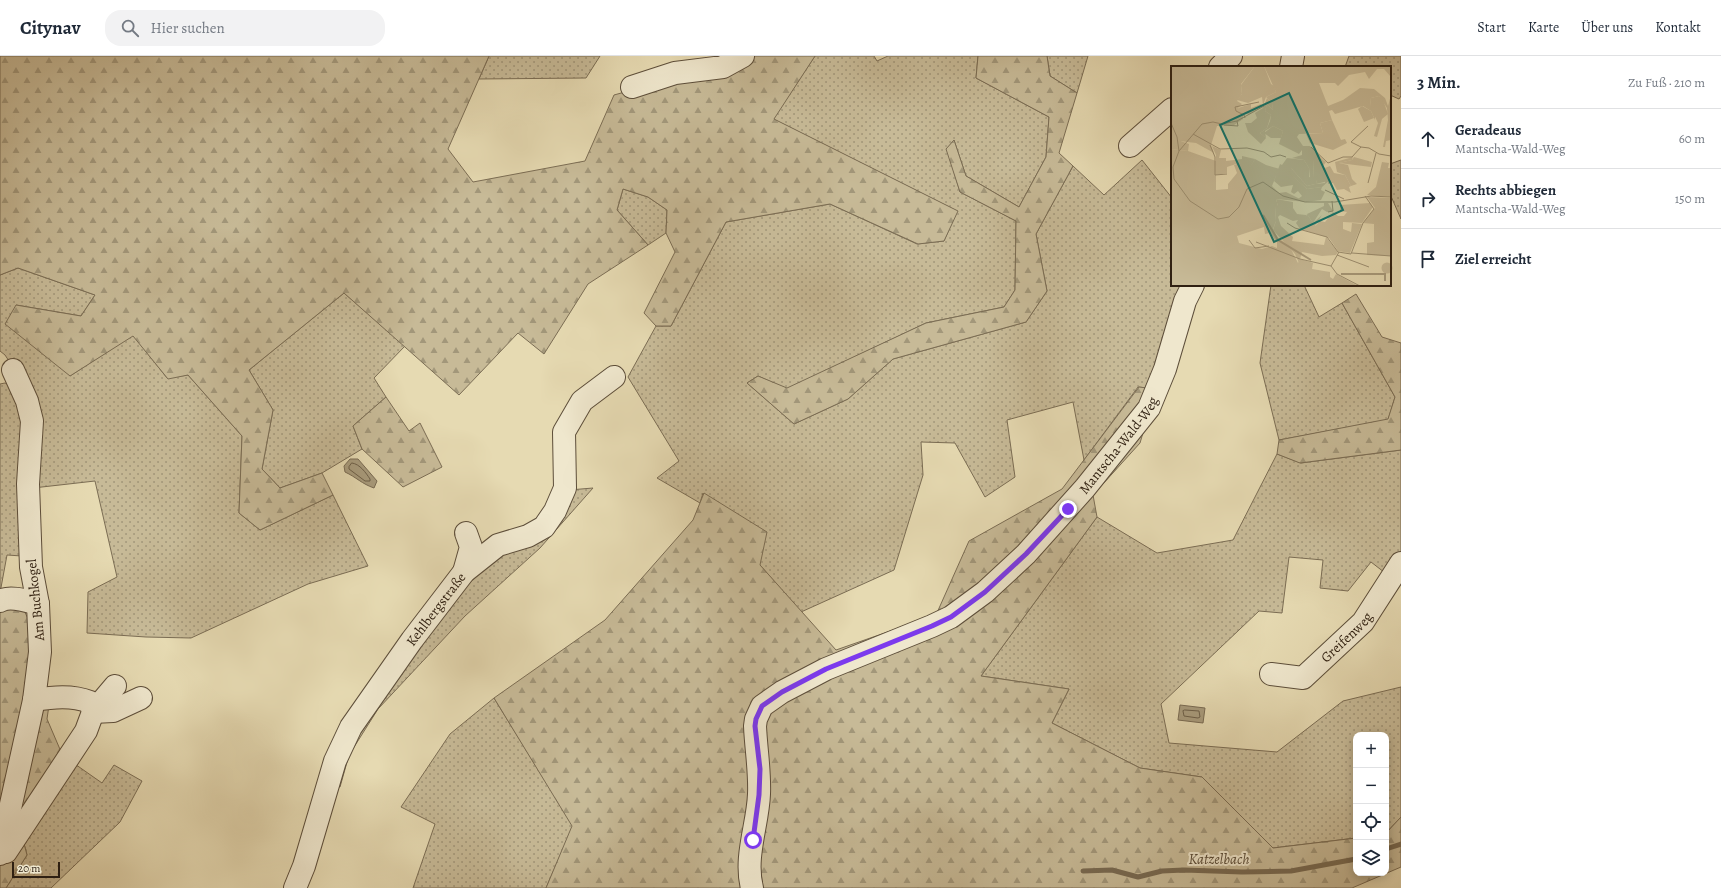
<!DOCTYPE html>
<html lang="de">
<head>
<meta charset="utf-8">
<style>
	:root { --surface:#fff; --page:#f2f2f3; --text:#1f2937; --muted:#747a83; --line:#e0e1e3 }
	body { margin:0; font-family:Alegreya,serif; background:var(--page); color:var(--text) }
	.controls { position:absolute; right:12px; bottom:12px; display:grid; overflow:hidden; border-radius:8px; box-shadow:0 2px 10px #0003 }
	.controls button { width:36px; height:36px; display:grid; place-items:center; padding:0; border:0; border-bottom:1px solid var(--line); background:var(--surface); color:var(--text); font:20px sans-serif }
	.scale { position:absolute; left:12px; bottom:10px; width:48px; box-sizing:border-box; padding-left:4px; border:2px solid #2f2012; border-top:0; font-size:11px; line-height:14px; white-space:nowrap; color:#2f2012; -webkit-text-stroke:3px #efe7cd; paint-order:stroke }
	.stop { position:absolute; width:12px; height:12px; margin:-9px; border:3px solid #7c3aed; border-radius:50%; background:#fff }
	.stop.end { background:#7c3aed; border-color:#fff; box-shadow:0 1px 4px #0008 }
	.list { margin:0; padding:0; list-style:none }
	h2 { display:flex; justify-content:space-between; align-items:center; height:52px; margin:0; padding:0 16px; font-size:17px }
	h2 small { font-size:13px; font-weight:400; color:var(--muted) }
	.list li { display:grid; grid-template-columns:26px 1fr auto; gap:12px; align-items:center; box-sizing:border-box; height:60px; padding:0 16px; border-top:1px solid var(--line) }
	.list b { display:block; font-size:15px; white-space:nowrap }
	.list p { margin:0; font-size:13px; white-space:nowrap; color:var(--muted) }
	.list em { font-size:13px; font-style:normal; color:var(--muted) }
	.icon { flex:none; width:22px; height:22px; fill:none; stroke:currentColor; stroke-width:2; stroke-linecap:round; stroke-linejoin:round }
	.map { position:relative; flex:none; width:1401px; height:832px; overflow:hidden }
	header { display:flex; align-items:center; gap:24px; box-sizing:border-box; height:56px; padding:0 20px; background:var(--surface); border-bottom:1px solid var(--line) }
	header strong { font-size:19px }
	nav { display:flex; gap:22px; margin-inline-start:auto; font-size:14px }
	.search { width:280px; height:36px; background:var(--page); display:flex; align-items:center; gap:10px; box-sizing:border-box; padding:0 14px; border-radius:16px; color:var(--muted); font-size:15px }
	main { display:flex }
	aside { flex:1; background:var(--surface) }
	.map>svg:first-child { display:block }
	.grass { fill:url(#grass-dots); stroke:#7b6d54 }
	.forest { fill:url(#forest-firs); stroke:#7b6d54 }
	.water { fill:#a89b7c; stroke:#786a52 }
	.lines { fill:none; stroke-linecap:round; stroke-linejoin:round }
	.shore { stroke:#6c5e47; stroke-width:1 }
	.stream { stroke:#786a52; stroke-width:5 }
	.minor-casing { stroke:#5d4e3a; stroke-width:24 }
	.minor { stroke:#efe7cd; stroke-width:22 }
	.route { stroke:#7c3aed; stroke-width:5 }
	.labels { text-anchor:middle; stroke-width:4; stroke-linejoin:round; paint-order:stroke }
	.street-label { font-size:14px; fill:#2f2012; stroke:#efe7cd }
	.water-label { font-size:15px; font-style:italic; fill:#594b37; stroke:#efe7cd }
	.inset-river { fill:none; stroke:#a89b7c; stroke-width:2 }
	.inset-road { fill:none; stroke:#9d9072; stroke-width:1 }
	.view { fill:#0f766e; fill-opacity:0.15; stroke:#0f766e; stroke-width:2 }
	.inset-edge { fill:none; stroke:#2f2012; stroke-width:2 }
</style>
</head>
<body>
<header>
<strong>Citynav</strong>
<div class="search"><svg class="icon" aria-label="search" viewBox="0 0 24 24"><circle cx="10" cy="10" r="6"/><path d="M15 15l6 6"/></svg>Hier suchen</div>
<nav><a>Start</a><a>Karte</a><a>Über uns</a><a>Kontakt</a></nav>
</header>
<main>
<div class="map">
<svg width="1401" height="832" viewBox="0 0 1401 832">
	<defs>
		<pattern id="grass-dots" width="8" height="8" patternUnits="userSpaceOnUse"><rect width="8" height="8" fill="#c7ba97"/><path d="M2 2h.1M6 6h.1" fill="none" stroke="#a2977a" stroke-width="1.8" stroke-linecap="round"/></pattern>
		<pattern id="forest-firs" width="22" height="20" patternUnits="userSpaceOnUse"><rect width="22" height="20" fill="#c7ba97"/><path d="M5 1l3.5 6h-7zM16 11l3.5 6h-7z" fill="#a2977a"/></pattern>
	</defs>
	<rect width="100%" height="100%" fill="#e6dab2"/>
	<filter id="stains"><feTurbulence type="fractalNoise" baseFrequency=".005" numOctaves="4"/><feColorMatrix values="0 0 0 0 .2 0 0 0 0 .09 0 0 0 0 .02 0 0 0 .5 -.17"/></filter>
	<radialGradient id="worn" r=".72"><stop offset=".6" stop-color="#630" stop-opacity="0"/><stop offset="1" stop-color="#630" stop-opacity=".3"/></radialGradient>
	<!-- grass -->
	<g class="grass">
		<path d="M 489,0 L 600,0 L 586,22 L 479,23 Z"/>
		<path d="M 815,0 L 874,0 L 877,5 L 888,0 L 978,0 L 976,22 L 1049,61 L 1046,101 L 1019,151 L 966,120 L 954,84 L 947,93 L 960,136 L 1016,165 L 1015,234 L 1004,251 L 926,267 L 787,333 L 758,320 L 747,327 L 794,368 L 848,343 L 893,303 L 1026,266 L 1047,235 L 1036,178 L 1073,110 L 1104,139 L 1142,104 L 1172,142 L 1172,229 L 1187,229 L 1156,333 L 1138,331 L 1084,404 L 1073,346 L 1007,364 L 1015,421 L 985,441 L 955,387 L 921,386 L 923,419 L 894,514 L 801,556 L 760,509 L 703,437 L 700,447 L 657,422 L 679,405 L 628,321 L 656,270 L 671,270 L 726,166 L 830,148 L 917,188 L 944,185 L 957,155 L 773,63 Z"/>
		<path d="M 1047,0 L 1088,0 L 1077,37 L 1050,20 Z"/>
		<path d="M 1349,0 L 1401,0 L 1401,40 L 1399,43 L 1390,39 L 1390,11 L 1345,11 Z"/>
		<path d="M 1401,104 L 1401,163 L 1390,138 L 1390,108 Z"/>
		<path d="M 623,133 L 648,141 L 667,154 L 666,177 L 648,189 L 617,154 Z"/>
		<path d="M 18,212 L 95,239 L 81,260 L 16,249 L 70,320 L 133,279 L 167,322 L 188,319 L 242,380 L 239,457 L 260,474 L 333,439 L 368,510 L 308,528 L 191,582 L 146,581 L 87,577 L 88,536 L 117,521 L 95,425 L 33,432 L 28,334 L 5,299 L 0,295 L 0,219 Z"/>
		<path d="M 1271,229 L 1304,229 L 1319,261 L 1342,247 L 1395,341 L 1388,364 L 1279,384 L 1260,307 Z"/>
		<path d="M 344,237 L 405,290 L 374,322 L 386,341 L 353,370 L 362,393 L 322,417 L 280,432 L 262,413 L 273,354 L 249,314 Z"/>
		<path d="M 5,327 L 12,330 L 26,367 L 22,500 L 7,499 L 0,537 L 0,328 Z"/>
		<path d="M 1401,394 L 1401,496 L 1389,520 L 1371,506 L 1348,535 L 1320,532 L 1323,504 L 1289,501 L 1282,557 L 1259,555 L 1161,648 L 1169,687 L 1277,696 L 1343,645 L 1401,631 L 1401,761 L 1386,777 L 1386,679 L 1356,679 L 1356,782 L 1273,792 L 1202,721 L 1140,712 L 1052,667 L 1069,633 L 981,620 L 1097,461 L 1157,497 L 1233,484 L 1277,398 L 1301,407 Z"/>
		<path d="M 593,432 L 540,492 L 465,560 L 378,653 L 349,699 L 340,731 L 331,729 L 343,695 L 471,519 L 501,494 L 536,483 L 569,434 Z"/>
		<path d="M 494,642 L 573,770 L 546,832 L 413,832 L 435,768 L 401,751 L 450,678 Z"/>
		<path d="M 72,706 L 102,727 L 114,709 L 142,725 L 120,766 L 51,832 L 6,832 L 27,799 L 22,780 Z"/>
	</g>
	<!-- forest -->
	<g class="forest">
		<path d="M 0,0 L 489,0 L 448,93 L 473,126 L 585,105 L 614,39 L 679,21 L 726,19 L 755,0 L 815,0 L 774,63 L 958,155 L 944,185 L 918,188 L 830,148 L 726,166 L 671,270 L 656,270 L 644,257 L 675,196 L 666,177 L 667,154 L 648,141 L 623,133 L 617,154 L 648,189 L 588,228 L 544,298 L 518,277 L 459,339 L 344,237 L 249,314 L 273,354 L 262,413 L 280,432 L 322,417 L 333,439 L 260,474 L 239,457 L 242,380 L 188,319 L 168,323 L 133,280 L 70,320 L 5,268 L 16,249 L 81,260 L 95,239 L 18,212 L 0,219 Z"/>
		<path d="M 978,0 L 1047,0 L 1050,20 L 1077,37 L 1059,97 L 1073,110 L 1036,178 L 1047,235 L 1026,266 L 893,303 L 848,343 L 794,368 L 747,327 L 758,320 L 787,332 L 926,267 L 1004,251 L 1015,234 L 1016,165 L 960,136 L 946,93 L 954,84 L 966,120 L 1019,151 L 1046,101 L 1049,61 L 976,22 Z"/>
		<path d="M 1356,238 L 1382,281 L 1401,287 L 1401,394 L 1300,407 L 1277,398 L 1279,384 L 1388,363 L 1395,341 L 1342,247 Z"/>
		<path d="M 1139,331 L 1156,333 L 1140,387 L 1093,439 L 1097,461 L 981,620 L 1069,633 L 1052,667 L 1140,712 L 1202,721 L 1273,792 L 1356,782 L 1356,817 L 1386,817 L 1386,777 L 1401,761 L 1401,811 L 1352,832 L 546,832 L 572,770 L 494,642 L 605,564 L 693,464 L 704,437 L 767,476 L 760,509 L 836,594 L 936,559 L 969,485 L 1062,433 Z"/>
		<path d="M 386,341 L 409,375 L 420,367 L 442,411 L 403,431 L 362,393 L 353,370 Z"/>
		<path d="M 0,537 L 24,554 L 32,572 L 39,634 L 51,635 L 47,663 L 62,698 L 22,780 L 27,799 L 6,832 L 0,832 Z"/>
	</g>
	<!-- water -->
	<g class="water">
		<path d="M 350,403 L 358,403 L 377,425 L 374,432 C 362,428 356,421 345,416 L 344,410 Z"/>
		<path d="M 1180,649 L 1205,652 L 1203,667 L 1178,664 Z"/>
	</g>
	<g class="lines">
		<!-- shore -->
		<g class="shore">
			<path d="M 352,407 C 360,408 366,417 370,423 L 370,425 L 365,425 L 349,413 L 349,411 Z"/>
			<path d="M 1185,654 L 1199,655 L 1200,661 L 1198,662 L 1184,660 L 1183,655 Z"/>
		</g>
		<!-- stream -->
		<g class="stream">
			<path d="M 1386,793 L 1401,788"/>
			<path d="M 1083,815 L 1112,814 L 1138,821 L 1162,815 L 1184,814 L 1242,816 L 1291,815 L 1356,803"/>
		</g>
		<defs>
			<g id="minor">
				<path d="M 1220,11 L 1231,0"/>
				<path d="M 1291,11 L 1293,0"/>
				<path d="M 632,31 L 675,17 L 723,11 L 743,0"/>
				<path d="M 1130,90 L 1172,53"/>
				<path d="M 464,516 L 471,491 L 466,477"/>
				<path d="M 0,545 C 10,539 27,545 38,548"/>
				<path id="s1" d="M 1271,618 L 1303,622 L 1363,566 L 1401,507"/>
				<path d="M 115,630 L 93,656 L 113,655 L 141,642"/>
				<path d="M 6,796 L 86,675 L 93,656 L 90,646 C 72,639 53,641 34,644"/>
				<path d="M 0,798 L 34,644 L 40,596 L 38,548 L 31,511 L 28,428 L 32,365 L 27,345 L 13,314"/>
				<path id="s2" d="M 295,832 L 304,810 L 335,705 L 351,671 L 412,584 L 464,516 L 498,489 L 528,480 L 544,471 L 555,455 L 565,432 L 564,376 L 582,345 L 614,321"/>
				<path id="s3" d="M 752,832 C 744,801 758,768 759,738 C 760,715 756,693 755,670 L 756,663 L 762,650 L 782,636 L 826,613 L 932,570 L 951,561 L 985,536 L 1026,498 L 1085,432 L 1149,352 L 1165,313 L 1185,245 L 1193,229"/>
			</g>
		</defs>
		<!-- minor casing -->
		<use href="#minor" class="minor-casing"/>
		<!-- minor -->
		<use href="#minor" class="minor"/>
	</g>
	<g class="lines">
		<!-- route -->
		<path class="route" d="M 753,784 L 759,739 L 760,713 L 755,670 L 756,663 L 762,650 L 782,636 L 826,613 L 932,570 L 951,561 L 985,536 L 1026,498 L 1068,453"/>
	</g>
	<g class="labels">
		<!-- street labels -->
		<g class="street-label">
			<text dy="5" stroke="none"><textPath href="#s3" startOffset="635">Mantscha-Wald-Weg</textPath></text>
			<text transform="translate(35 544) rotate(-96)" y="5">Am Buchkogel</text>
			<text dy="5" stroke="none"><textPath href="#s2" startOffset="316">Kehlbergstraße</textPath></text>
			<text dy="5" stroke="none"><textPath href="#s1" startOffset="92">Greifenweg</textPath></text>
		</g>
		<!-- water labels -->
		<g class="water-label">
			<text x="1219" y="808">Katzelbach</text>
		</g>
	</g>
	<!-- overview -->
	<g transform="translate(1171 10)">
		<rect width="220" height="220" fill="#e6dab2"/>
		<path d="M 84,0 L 93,0 L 100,18 L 103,20 L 105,26 L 95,31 L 92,39 L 91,31 L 77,37 L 66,34 L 71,28 L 70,19 ZM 208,30 L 212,34 L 217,48 L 211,53 L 206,71 L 203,70 L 207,57 L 199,40 L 200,32 ZM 96,32 L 101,37 L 102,44 L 96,38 L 94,45 L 100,49 L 96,62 L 89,67 L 95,72 L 90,78 L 77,66 L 74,57 L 80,57 L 86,52 L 84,47 L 92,42 ZM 80,38 L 80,42 L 90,38 L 91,40 L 78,48 L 70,47 L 67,42 ZM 191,40 L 200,45 L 203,52 L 193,56 L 187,43 ZM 161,54 L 170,74 L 174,73 L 176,77 L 162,84 L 139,77 L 135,68 L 152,67 L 149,57 ZM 217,54 L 220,54 L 220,74 L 215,75 L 214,81 L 212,81 ZM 102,60 L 112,65 L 110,72 L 100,72 L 93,67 ZM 4,73 L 18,78 L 17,85 L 0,83 L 0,74 ZM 41,80 L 50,84 L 48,92 L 55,92 L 55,95 L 71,93 L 71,90 L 84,93 L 77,105 L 68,105 L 65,98 L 56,101 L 56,107 L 45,109 L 45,89 ZM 183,91 L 201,96 L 200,101 L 168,97 L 181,94 ZM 116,92 L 133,94 L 138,102 L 138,111 L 142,112 L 143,94 L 152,94 L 155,96 L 152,100 L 154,102 L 159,100 L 163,107 L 174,109 L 180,120 L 178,121 L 180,127 L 173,123 L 166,124 L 162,117 L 157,118 L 157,115 L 145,118 L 146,112 L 144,118 L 136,120 L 120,102 L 123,111 L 136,123 L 151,121 L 150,124 L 154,126 L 150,134 L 135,136 L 127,133 L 131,130 L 127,125 L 123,128 L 120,126 L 122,119 L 110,121 L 103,115 L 109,98 L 111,99 ZM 211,96 L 218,97 L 217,102 L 220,102 L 220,131 L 196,129 L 205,121 ZM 196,131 L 220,132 L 220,190 L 196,189 L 196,177 L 203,176 L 203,158 L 192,157 L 204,142 ZM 105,133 L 122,136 L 122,142 L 126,148 L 135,149 L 144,160 L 149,155 L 154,156 L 162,146 L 167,150 L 173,150 L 176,146 L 169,145 L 169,139 L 199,137 L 202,141 L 191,157 L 172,156 L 172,163 L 180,166 L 181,157 L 191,158 L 179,187 L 167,185 L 158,172 L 129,163 L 125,157 L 127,154 L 122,155 L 109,149 L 107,151 L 110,160 L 122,171 L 121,175 L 153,179 L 155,171 L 167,186 L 165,189 L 151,190 L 131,186 L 128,197 L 124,188 L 102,164 L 105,155 L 104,140 L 107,140 ZM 153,137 L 157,137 L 162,145 L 156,146 L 151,143 L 142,157 L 136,148 L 153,140 ZM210.5 202a5.5 5.5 0 1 1 11 0a5.5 5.5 0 1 1-11 0Z" fill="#c7ba97"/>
		<path d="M 0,0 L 84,0 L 70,18 L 71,28 L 66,35 L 71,38 L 67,42 L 72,47 L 72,53 L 63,59 L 46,60 L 40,79 L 43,87 L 25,77 L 0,74 ZM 93,0 L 220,0 L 220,11 L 213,3 L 206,3 L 198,13 L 194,6 L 178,9 L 167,20 L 164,17 L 148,17 L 157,40 L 172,34 L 189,22 L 203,23 L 214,32 L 217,40 L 220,29 L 220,54 L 217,54 L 216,42 L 208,30 L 200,32 L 199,40 L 204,42 L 204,54 L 200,45 L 192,40 L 164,48 L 161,44 L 158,45 L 161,54 L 149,57 L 152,67 L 128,68 L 126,71 L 132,80 L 139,80 L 152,94 L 143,94 L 142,113 L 139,113 L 138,102 L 133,94 L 121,92 L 131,89 L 131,84 L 128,88 L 108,78 L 112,65 L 102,60 L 94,65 L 95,72 L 89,67 L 96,62 L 99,55 L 100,49 L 94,45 L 96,38 L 102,44 L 101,37 L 95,31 L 105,26 ZM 0,83 L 17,85 L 45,95 L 45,124 L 57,123 L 57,118 L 66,107 L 63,99 L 66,98 L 68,105 L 76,105 L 84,93 L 95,99 L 109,103 L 108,109 L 105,110 L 101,120 L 108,127 L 115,126 L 135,136 L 105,133 L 107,140 L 104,141 L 105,155 L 102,163 L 107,172 L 118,179 L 127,197 L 129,193 L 142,197 L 141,203 L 159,206 L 159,211 L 162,213 L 165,208 L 187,220 L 0,220 ZM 93,161 L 94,168 L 99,167 L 106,176 L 106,182 L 101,180 L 91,183 L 68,177 L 66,170 ZM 182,91 L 181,94 L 168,97 L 177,99 L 181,113 L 186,118 L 180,120 L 174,109 L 166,106 L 164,96 ZM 120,102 L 136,120 L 144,118 L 144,112 L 147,109 L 145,118 L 154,117 L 156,108 L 160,113 L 151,121 L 136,123 L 118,107 ZM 136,148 L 142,157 L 151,149 L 144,160 L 146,167 L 135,151 Z" fill="#c7ba97" fill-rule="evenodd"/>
		<path class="inset-river" d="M 92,149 L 107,174 L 140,194M 170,208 L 214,208 L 214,215"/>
		<path class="inset-road" d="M 74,52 L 73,49 L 65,45 L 64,41 L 88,36M 0,57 L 6,71 L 8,85 L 2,101 L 3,113 L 19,135 L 47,153 L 58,151 L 68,141 L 76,123 L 92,116 L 112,130 L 134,136 L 164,136 L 200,130 L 220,131M 53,59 L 67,60 L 66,55M 22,68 L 49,83 L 76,82 L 93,86 L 100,91 L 109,89 L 115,91M 39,79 L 44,91 L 44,109 L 56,108M 140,81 L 157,97 L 172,91 L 181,91 L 190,81 L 198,82 L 208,88 L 220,90M 190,81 L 180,76 L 197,60M 8,85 L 31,58 L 42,56 L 51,58 L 66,55 L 93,40M 197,117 L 205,87M 154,124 L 173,133M 157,146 L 162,145 L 161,135M 116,157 L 124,162 L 156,171 L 167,186 L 180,188 L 192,157 L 203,143 L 194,130M 78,174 L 84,182 L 98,180M 85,176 L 129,193 L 160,200 L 166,208 L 189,220M 181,187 L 220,190M 166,189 L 198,201M 160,200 L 168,186"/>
		<path class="view" d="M 118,27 L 172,144 L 103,176 L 49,59 Z"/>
		<rect width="220" height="220" class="inset-edge"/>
	</g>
	<rect width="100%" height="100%" filter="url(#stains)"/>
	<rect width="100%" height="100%" fill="url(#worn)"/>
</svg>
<div class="controls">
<button>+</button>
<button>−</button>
<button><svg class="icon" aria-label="locate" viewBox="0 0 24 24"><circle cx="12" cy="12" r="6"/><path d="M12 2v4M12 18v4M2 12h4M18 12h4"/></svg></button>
<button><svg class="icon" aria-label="layers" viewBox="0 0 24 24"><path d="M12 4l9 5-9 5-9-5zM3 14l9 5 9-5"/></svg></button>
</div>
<div class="scale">20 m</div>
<div class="stop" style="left:753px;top:784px"></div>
<div class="stop end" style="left:1068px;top:453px"></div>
</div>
<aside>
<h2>3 Min.<small>Zu Fuß · 210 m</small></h2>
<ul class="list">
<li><svg class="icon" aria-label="ahead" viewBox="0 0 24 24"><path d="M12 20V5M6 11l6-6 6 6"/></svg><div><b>Geradeaus</b><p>Mantscha-Wald-Weg</p></div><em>60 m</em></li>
<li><svg class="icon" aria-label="right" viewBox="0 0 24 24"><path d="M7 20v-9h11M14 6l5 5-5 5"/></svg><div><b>Rechts abbiegen</b><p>Mantscha-Wald-Weg</p></div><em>150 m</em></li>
<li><svg class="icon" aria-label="arrive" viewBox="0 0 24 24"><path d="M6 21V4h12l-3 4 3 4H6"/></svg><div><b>Ziel erreicht</b></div></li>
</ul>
</aside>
</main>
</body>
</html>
